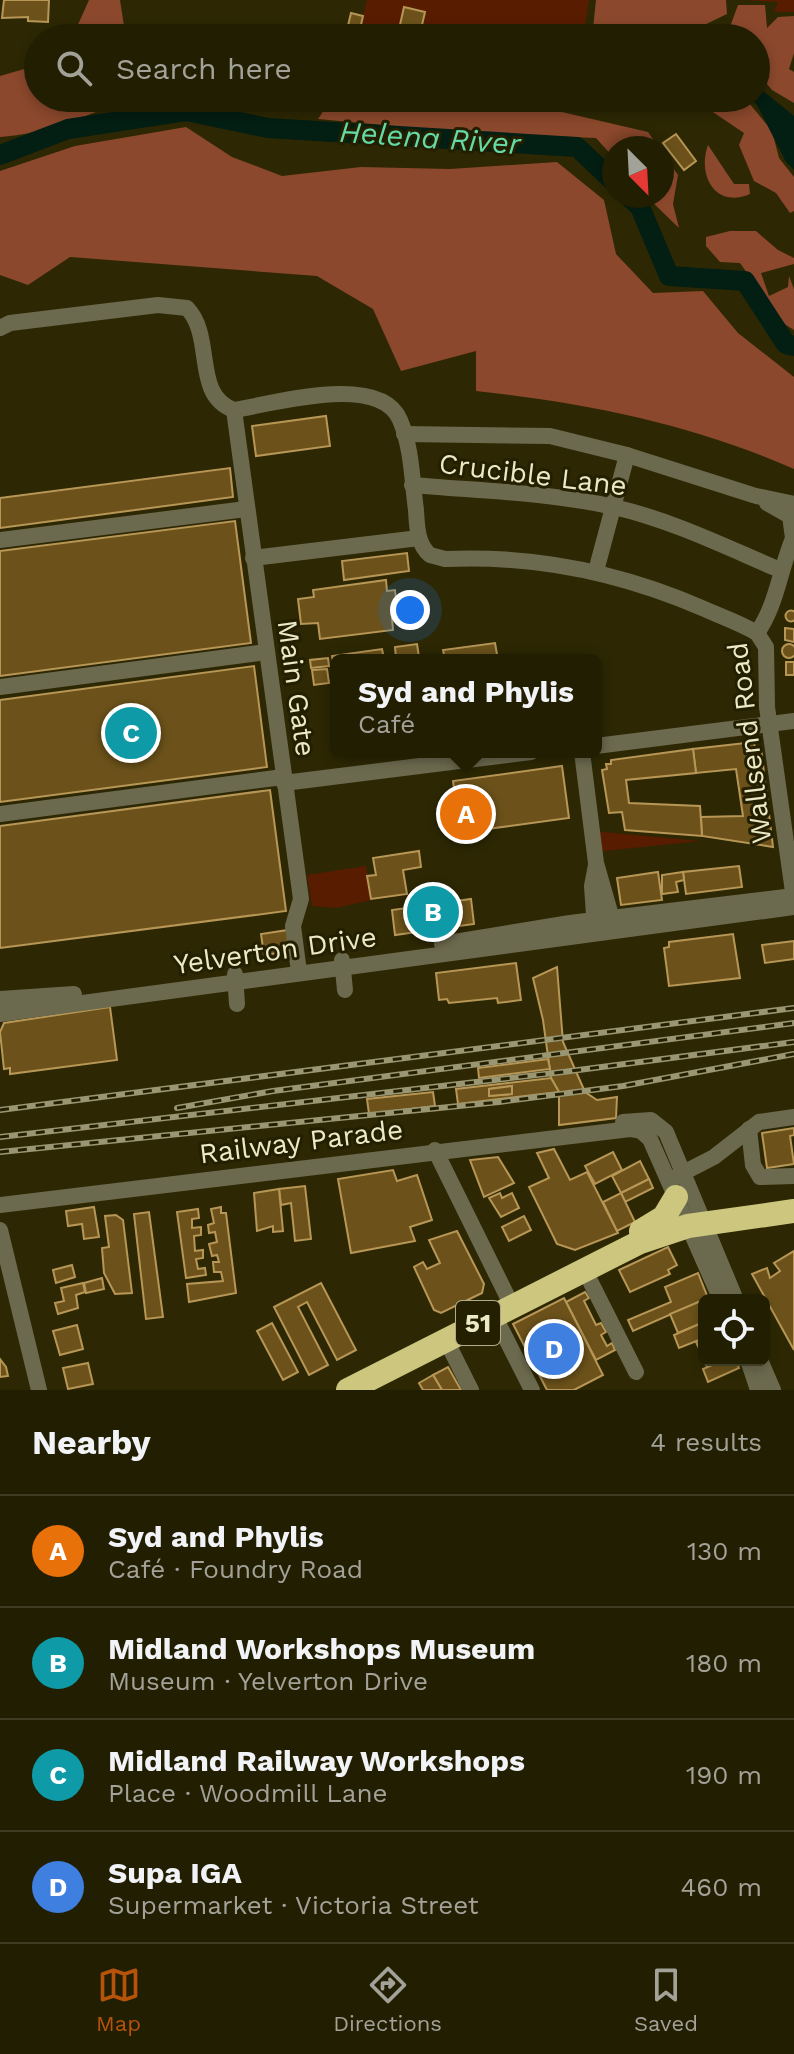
<!DOCTYPE html>
<html lang="en">
<head>
<meta charset="utf-8">
<style>
	:root { --surface:#221e02; --page:#2a270c; --text:#f1f3f6; --muted:#a2a299; --line:#3f3c24; --accent:#b45309 }
	body { margin:0; font-family:"Work Sans",sans-serif; background:var(--page); color:var(--text) }
	.controls { position:absolute; right:24px; bottom:24px; display:grid; overflow:hidden; border-radius:12px; box-shadow:0 4px 12px #0003 }
	.controls button { width:72px; height:72px; display:grid; place-items:center; padding:0; border:0; border-bottom:2px solid var(--line); background:var(--surface); color:var(--text); font:40px sans-serif }
	.compass { position:absolute; left:602px; top:136px; width:72px; height:72px; border-radius:50%; background:var(--surface); box-shadow:0 4px 12px #0003; rotate:156deg }
	.you { position:absolute; left:410px; top:610px; width:28px; height:28px; margin:-20px; border:6px solid #fff; border-radius:50%; background:#1a73e8; box-shadow:0 0 0 12px #1a73e833 }
	.badge { display:grid; place-items:center; width:52px; height:52px; border-radius:50%; background:var(--accent); color:#fff; font-size:26px; font-weight:700 }
	.pin { position:absolute; translate:-50% -50%; border:4px solid #fff; box-shadow:0 2px 8px #0006 }
	.popup { position:absolute; left:330px; top:654px; width:272px; height:104px; box-sizing:border-box; display:grid; place-content:center; border-radius:12px; background:var(--surface); filter:drop-shadow(0 2px 6px #0005); font-size:26px; white-space:nowrap; color:var(--muted) }
	.popup b { font-size:30px; color:var(--text) }
	.popup::after { content:''; position:absolute; left:50%; top:100%; margin-left:-16px; border:16px solid transparent; border-top-color:var(--surface) }
	.list { margin:0; padding:0; list-style:none }
	h2 { display:flex; justify-content:space-between; align-items:center; height:104px; margin:0; padding:0 32px; font-size:34px }
	h2 small { font-size:26px; font-weight:400; color:var(--muted) }
	.list li { display:grid; grid-template-columns:52px 1fr auto; gap:24px; align-items:center; box-sizing:border-box; height:112px; padding:0 32px; border-top:2px solid var(--line) }
	.list b { display:block; font-size:30px; white-space:nowrap }
	.list p { margin:0; font-size:26px; white-space:nowrap; color:var(--muted) }
	.list em { font-size:26px; font-style:normal; color:var(--muted) }
	.icon { flex:none; width:44px; height:44px; fill:none; stroke:currentColor; stroke-width:2; stroke-linecap:round; stroke-linejoin:round }
	.map { position:relative; flex:none; width:794px; height:1390px; overflow:hidden }
	.search { position:absolute; background:var(--surface); box-shadow:0 4px 12px #0003; left:24px; right:24px; top:24px; height:88px; display:flex; align-items:center; gap:20px; box-sizing:border-box; padding:0 28px; border-radius:44px; color:var(--muted); font-size:30px }
	.sheet { height:552px; background:var(--surface) }
	nav { display:flex; justify-content:space-around; align-items:center; box-sizing:border-box; height:112px; border-top:2px solid var(--line); background:var(--surface); font-size:22px; color:var(--muted) }
	nav a { display:grid; justify-items:center; gap:4px }
	nav .on { color:var(--accent) }
	.map>svg:first-child { display:block }
	.green { fill:#581c00 }
	.forest { fill:#8b482c }
	.water { fill:#031e13 }
	.lines { fill:none; stroke-linecap:round; stroke-linejoin:round }
	.river { stroke:#031e13; stroke-width:20 }
	.building { fill:#6c521a; stroke:#b79656; stroke-width:2; fill-rule:evenodd }
	.minor { stroke:#6c6a4e; stroke-width:16 }
	.highway { stroke:#cdc67f; stroke-width:24 }
	.rail-casing { stroke:#9a9672; stroke-width:6 }
	.rail { stroke:#231f00; stroke-width:3; stroke-dasharray:9; stroke-linecap:butt }
	.labels { text-anchor:middle; stroke-width:6; stroke-linejoin:round; paint-order:stroke }
	.shield { fill:#231f00; stroke:#b0ac8b; stroke-width:2 }
	.shield-label { font-size:26px; font-weight:bold; fill:#ece9c6 }
	.street-label { font-size:28px; fill:#ece9c6; stroke:#231f00 }
	.water-label { font-size:30px; font-style:italic; fill:#64daa7; stroke:#231f00 }
</style>
</head>
<body>
<div class="map">
<svg width="794" height="1390" viewBox="0 0 794 1390">
	<rect width="100%" height="100%" fill="#2d2803"/>
	<!-- green -->
	<g class="green">
		<path d="M 367,0 L 589,0 L 583,38 L 357,38 Z"/>
		<path d="M 746,0 L 794,0 L 794,12 L 774,12 L 778,2 Z"/>
		<path d="M 592,831 L 700,841 L 595,852 Z"/>
		<path d="M 366,866 L 371,900 L 336,908 L 312,906 L 307,875 Z"/>
	</g>
	<!-- forest -->
	<g class="forest">
		<path d="M 89,0 L 120,0 L 124,26 L 116,38 L 72,38 Z"/>
		<path d="M 596,0 L 726,0 L 727,14 L 698,28 L 693,38 L 592,38 Z"/>
		<path d="M 738,5 L 765,5 L 767,28 L 778,17 L 794,16 L 794,53 L 789,69 L 794,72 L 794,103 L 772,90 L 756,71 L 756,38 L 735,38 L 731,24 Z"/>
		<path d="M 38,65 L 38,98 L 127,98 C 87,117 44,134 0,137 L 0,76 Z"/>
		<path d="M 156,98 L 272,98 L 258,107 L 222,100 Z"/>
		<path d="M 332,98 L 458,98 L 472,106 L 562,112 L 648,132 L 659,148 L 614,148 L 614,158 L 596,138 L 459,132 L 318,119 Z"/>
		<path d="M 692,98 L 745,98 L 772,131 L 779,158 L 794,177 L 794,211 L 790,213 L 776,193 L 754,181 L 739,145 L 744,133 Z"/>
		<path d="M 186,127 L 232,157 L 282,176 L 361,167 L 450,169 L 557,162 L 604,200 L 616,254 L 653,293 L 703,291 L 738,333 L 794,377 L 794,469 C 692,424 586,403 476,391 L 476,351 L 401,371 L 373,309 L 317,276 L 70,257 L 28,285 L 0,275 L 0,171 L 75,146 Z"/>
		<path d="M 708,145 L 734,184 L 749,184 L 750,194 C 715,209 697,175 708,145 Z"/>
		<path d="M 662,152 L 678,175 L 673,204 L 679,228 L 646,196 L 662,196 Z"/>
		<path d="M 730,231 L 756,231 L 778,250 L 794,258 L 794,264 L 761,273 L 769,296 L 788,287 L 789,276 L 794,289 L 794,330 C 769,317 757,285 740,263 L 720,262 L 706,246 L 706,237 Z"/>
	</g>
	<!-- water -->
	<path class="water" d="M 756,85 L 794,116 L 794,170 L 786,162 L 757,105 L 750,98 L 756,98 Z"/>
	<g class="lines">
		<!-- river -->
		<g class="river">
			<path d="M 0,155 L 68,129 L 186,111 L 268,128 L 577,147 L 614,182"/>
			<path d="M 628,196 L 640,207 L 669,276 L 745,281 L 786,344 L 794,346"/>
		</g>
	</g>
	<!-- building -->
	<g class="building">
		<path d="M 4,0 L 49,0 L 48,22 L 28,21 L 28,17 L 2,18 Z"/>
		<path d="M 404,7 L 425,12 L 419,38 L 397,38 Z"/>
		<path d="M 351,13 L 363,16 L 358,38 L 345,38 Z"/>
		<path d="M 608,98 L 637,98 L 632,109 L 607,106 Z"/>
		<path d="M 676,134 L 696,161 L 684,170 L 663,143 Z"/>
		<path d="M 326,416 L 330,446 L 256,456 L 252,426 Z"/>
		<path d="M 230,468 L 233,497 L 0,528 L 0,498 Z"/>
		<path d="M 235,521 L 251,643 L 0,676 L 0,551 Z"/>
		<path d="M 407,553 L 409,571 L 344,580 L 342,561 Z"/>
		<path d="M 386,580 L 387,591 L 395,590 L 398,618 L 392,618 L 393,630 L 320,639 L 318,623 L 301,624 L 298,599 L 314,597 L 313,590 Z"/>
		<circle cx="791" cy="616" r="5.5"/>
		<path d="M 785,628 L 794,629 L 794,642 L 785,640 Z"/>
		<path d="M 495,643 L 498,660 L 445,660 L 443,650 Z"/>
		<circle cx="789" cy="651" r="7"/>
		<path d="M 417,644 L 419,657 L 433,655 L 434,660 L 336,660 L 336,681 L 332,656 L 382,649 L 384,659 L 396,658 L 395,647 Z"/>
		<path d="M 328,658 L 329,666 L 311,668 L 310,660 Z"/>
		<rect x="786" y="662" width="8" height="13"/>
		<path d="M 254,666 L 267,767 L 0,802 L 0,700 Z"/>
		<path d="M 327,669 L 329,683 L 314,685 L 312,670 Z"/>
		<path d="M 754,742 L 755,749 L 761,748 L 773,847 L 702,836 L 701,817 L 743,816 L 736,769 L 696,773 L 693,749 Z"/>
		<path d="M 693,749 L 696,773 L 626,780 L 629,803 L 700,806 L 702,836 L 625,830 L 622,812 L 609,813 L 602,770 L 607,769 L 606,764 L 611,764 L 611,760 Z"/>
		<path d="M 562,766 L 569,818 L 487,829 L 486,816 L 458,819 L 453,781 Z"/>
		<path d="M 270,790 L 286,911 L 0,948 L 0,826 Z"/>
		<path d="M 419,851 L 421,867 L 403,870 L 407,894 L 371,899 L 367,876 L 376,875 L 373,858 Z"/>
		<path d="M 739,866 L 742,887 L 686,894 L 683,872 Z"/>
		<path d="M 658,872 L 662,900 L 621,905 L 617,878 Z"/>
		<path d="M 683,872 L 684,880 L 676,882 L 678,892 L 662,894 L 662,875 Z"/>
		<path d="M 471,899 L 474,924 L 395,935 L 392,910 Z"/>
		<path d="M 288,930 L 291,951 L 264,955 L 261,934 Z"/>
		<path d="M 733,934 L 740,978 L 669,986 L 664,948 L 669,947 L 669,942 Z"/>
		<path d="M 794,941 L 794,959 L 765,963 L 762,945 Z"/>
		<path d="M 516,963 L 521,1000 L 498,1003 L 497,998 L 449,1003 L 447,999 L 439,1000 L 436,973 Z"/>
		<path d="M 557,967 L 563,1042 L 585,1092 L 597,1100 L 617,1097 L 616,1118 L 559,1125 L 559,1092 L 551,1078 L 543,1020 L 533,978 Z"/>
		<path d="M 110,1007 L 117,1060 L 10,1074 L 10,1068 L 4,1069 L 0,1032 L 4,1023 Z"/>
		<path d="M 548,1059 L 550,1069 L 479,1078 L 478,1068 Z"/>
		<path d="M 551,1078 L 559,1092 L 458,1104 L 456,1089 ZM 512,1086 L 512,1094 L 489,1096 L 489,1089 Z"/>
		<path d="M 512,1086 L 512,1094 L 489,1096 L 489,1089 Z"/>
		<path d="M 433,1092 L 435,1106 L 369,1114 L 367,1099 Z"/>
		<path d="M 794,1128 L 794,1135 L 790,1136 L 794,1164 L 767,1168 L 762,1133 Z"/>
		<path d="M 554,1149 L 570,1180 L 587,1172 L 618,1233 L 575,1250 L 557,1244 L 529,1187 L 549,1178 L 537,1153 Z"/>
		<path d="M 613,1152 L 622,1170 L 595,1184 L 585,1166 Z"/>
		<path d="M 498,1157 L 514,1183 L 484,1197 L 470,1160 Z"/>
		<path d="M 640,1161 L 649,1179 L 621,1193 L 612,1176 Z"/>
		<path d="M 393,1170 L 397,1181 L 417,1175 L 432,1220 L 410,1227 L 415,1241 L 351,1253 L 338,1179 Z"/>
		<path d="M 649,1179 L 653,1188 L 625,1202 L 621,1193 Z"/>
		<path d="M 305,1186 L 311,1239 L 295,1241 L 291,1203 L 281,1205 L 279,1189 Z"/>
		<path d="M 279,1189 L 283,1231 L 273,1232 L 273,1226 L 257,1231 L 254,1193 Z"/>
		<path d="M 500,1193 L 502,1198 L 512,1193 L 519,1208 L 501,1217 L 489,1198 Z"/>
		<path d="M 621,1193 L 635,1222 L 617,1231 L 603,1202 Z"/>
		<path d="M 94,1207 L 99,1237 L 84,1239 L 82,1224 L 68,1226 L 66,1211 Z"/>
		<path d="M 221,1207 L 221,1213 L 226,1213 L 236,1293 L 189,1302 L 187,1284 L 223,1281 L 221,1272 L 214,1272 L 213,1262 L 219,1262 L 217,1255 L 212,1256 L 209,1244 L 217,1242 L 215,1232 L 209,1233 L 208,1225 L 214,1223 L 211,1209 Z"/>
		<path d="M 198,1209 L 199,1218 L 192,1219 L 192,1228 L 201,1227 L 201,1235 L 194,1236 L 195,1251 L 203,1250 L 203,1258 L 196,1259 L 198,1269 L 205,1268 L 206,1275 L 186,1278 L 177,1212 Z"/>
		<path d="M 149,1212 L 163,1317 L 146,1319 L 134,1214 Z"/>
		<path d="M 116,1215 L 123,1220 L 132,1293 L 115,1294 L 104,1273 L 102,1248 L 109,1247 L 105,1216 Z"/>
		<path d="M 524,1216 L 531,1230 L 509,1241 L 502,1227 Z"/>
		<path d="M 457,1231 L 484,1284 L 482,1293 L 441,1313 L 434,1310 L 414,1267 L 423,1262 L 427,1269 L 440,1263 L 429,1240 Z"/>
		<path d="M 668,1247 L 677,1265 L 668,1270 L 670,1274 L 630,1292 L 619,1270 Z"/>
		<path d="M 794,1251 L 794,1350 L 752,1274 L 767,1268 L 770,1278 L 780,1271 L 774,1263 Z"/>
		<path d="M 72,1265 L 75,1277 L 56,1283 L 53,1270 Z"/>
		<path d="M 698,1273 L 708,1298 L 633,1331 L 628,1320 L 671,1302 L 665,1287 Z"/>
		<path d="M 102,1278 L 104,1289 L 86,1293 L 84,1283 Z"/>
		<path d="M 83,1283 L 85,1292 L 76,1295 L 78,1308 L 58,1314 L 55,1303 L 64,1301 L 61,1288 Z"/>
		<path d="M 321,1283 L 356,1350 L 337,1360 L 307,1302 L 298,1307 L 328,1365 L 309,1375 L 274,1307 Z"/>
		<path d="M 585,1292 L 589,1298 L 584,1301 L 596,1325 L 601,1323 L 606,1332 L 601,1335 L 607,1346 L 612,1343 L 615,1350 L 596,1360 L 566,1302 Z"/>
		<path d="M 564,1298 L 603,1375 L 574,1390 L 547,1390 L 513,1324 Z"/>
		<path d="M 708,1298 L 704,1300 L 704,1322 L 678,1333 L 670,1314 Z"/>
		<path d="M 704,1322 L 704,1338 L 679,1348 L 674,1335 Z"/>
		<path d="M 272,1323 L 298,1372 L 283,1380 L 257,1331 Z"/>
		<path d="M 77,1325 L 83,1349 L 60,1355 L 53,1331 Z"/>
		<path d="M 704,1338 L 704,1354 L 702,1355 L 696,1342 Z"/>
		<path d="M 704,1354 L 704,1360 L 724,1360 L 707,1367 L 702,1355 Z"/>
		<path d="M 0,1359 L 6,1367 L 8,1376 L 0,1377 Z"/>
		<path d="M 724,1360 L 735,1360 L 739,1368 L 708,1382 L 703,1369 Z"/>
		<path d="M 88,1363 L 93,1384 L 68,1389 L 63,1368 Z"/>
		<path d="M 448,1367 L 461,1390 L 442,1390 L 433,1375 Z"/>
		<path d="M 433,1375 L 442,1390 L 423,1390 L 419,1383 Z"/>
	</g>
	<g class="lines">
		<!-- minor -->
		<g class="minor">
			<path d="M 0,328 L 10,323 L 158,305 L 187,308 C 215,337 192,395 234,410 C 273,404 380,372 400,420 C 412,448 412,481 416,510 C 417,526 417,544 430,555 L 445,559 C 535,555 619,572 702,608 C 720,616 740,623 757,633 L 766,647 L 767,707 L 794,899"/>
			<path d="M 234,410 L 301,899 L 293,926 L 299,972"/>
			<path d="M 404,434 L 550,436 L 627,455 L 756,496 L 794,504"/>
			<path d="M 412,485 C 479,491 548,492 614,507 C 671,520 726,547 780,570"/>
			<path d="M 767,503 L 790,516 L 793,538"/>
			<path d="M 0,540 L 246,509"/>
			<path d="M 253,558 L 419,538"/>
			<path d="M 596,571 L 627,455"/>
			<path d="M 757,633 C 777,605 780,568 794,536"/>
			<path d="M 0,687 L 266,652"/>
			<path d="M 596,746 L 794,721"/>
			<path d="M 582,752 L 596,863 L 614,926"/>
			<path d="M 284,783 L 531,752"/>
			<path d="M 0,814 L 283,777"/>
			<path d="M 595,929 L 592,886 L 596,865"/>
			<path d="M 442,944 L 570,923 L 794,896"/>
			<path d="M 342,960 L 345,990"/>
			<path d="M 235,974 L 237,1004"/>
			<path d="M 0,999 L 74,994"/>
			<path d="M 0,1014 L 794,907"/>
			<path d="M 623,1122 L 651,1120 L 666,1132 L 736,1300"/>
			<path d="M 749,1129 L 753,1165 L 760,1177 L 794,1176"/>
			<path d="M 435,1150 L 512,1306"/>
			<path d="M 677,1176 L 714,1157 L 759,1122 L 794,1117"/>
			<path d="M 0,1205 L 630,1129 L 641,1131 L 650,1139 L 721,1300"/>
			<path d="M 0,1230 L 39,1390"/>
			<path d="M 584,1269 L 636,1372"/>
			<path d="M 494,1315 L 532,1390"/>
			<path d="M 446,1340 L 471,1390"/>
			<path d="M 748,1360 L 758,1390"/>
			<path d="M 760,1360 L 773,1390"/>
		</g>
		<!-- highway -->
		<g class="highway">
			<path d="M 641,1231 L 664,1217 L 676,1197"/>
			<path d="M 348,1390 L 640,1242 L 688,1226 L 794,1211"/>
		</g>
		<defs>
			<g id="rail">
				<path d="M 177,1108 L 273,1091 L 794,1023"/>
				<path d="M 0,1110 L 794,1008"/>
				<path d="M 0,1137 L 563,1072 L 794,1042"/>
				<path d="M 0,1152 L 499,1102 L 623,1086 L 794,1054"/>
			</g>
		</defs>
		<!-- rail casing -->
		<use href="#rail" class="rail-casing"/>
		<!-- rail -->
		<use href="#rail" class="rail"/>
	</g>
	<g class="labels">
		<!-- shield labels -->
		<rect class="shield" x="456" y="1301" width="44" height="44" rx="6"/>
		<g class="shield-label">
			<text x="478" y="1332">51</text>
		</g>
		<!-- street labels -->
		<g class="street-label">
			<text transform="translate(533 474) rotate(7)" y="10">Crucible Lane</text>
			<text transform="translate(297 688) rotate(82)" y="10">Main Gate</text>
			<text transform="translate(749 743) rotate(-97)" y="10">Wallsend Road</text>
			<text transform="translate(275 950) rotate(-8)" y="10">Yelverton Drive</text>
			<text transform="translate(301 1141) rotate(-7)" y="10">Railway Parade</text>
		</g>
		<!-- water labels -->
		<g class="water-label">
			<text transform="translate(430 138) rotate(4)" y="10">Helena River</text>
		</g>
	</g>
</svg>
<div class="controls">
<button><svg class="icon" aria-label="locate" viewBox="0 0 24 24"><circle cx="12" cy="12" r="6"/><path d="M12 2v4M12 18v4M2 12h4M18 12h4"/></svg></button>
</div>
<svg class="compass" viewBox="-18 -18 36 36"><path d="M0-13l5 13h-10z" fill="#e53935"/><path d="M0 13l5-13h-10z" fill="#a2a299"/></svg>
<div class="you"></div>
<div class="pin badge" style="left:466px;top:814px;background:#e8710a">A</div>
<div class="popup"><b>Syd and Phylis</b>Café</div>
<div class="pin badge" style="left:433px;top:912px;background:#0f9aa8">B</div>
<div class="pin badge" style="left:131px;top:733px;background:#0f9aa8">C</div>
<div class="pin badge" style="left:554px;top:1349px;background:#3f7fe0">D</div>
<div class="search"><svg class="icon" aria-label="search" viewBox="0 0 24 24"><circle cx="10" cy="10" r="6"/><path d="M15 15l6 6"/></svg>Search here</div>
</div>
<section class="sheet">
<h2>Nearby<small>4 results</small></h2>
<ul class="list">
<li><span class="badge" style="background:#e8710a">A</span><div><b>Syd and Phylis</b><p>Café · Foundry Road</p></div><em>130 m</em></li>
<li><span class="badge" style="background:#0f9aa8">B</span><div><b>Midland Workshops Museum</b><p>Museum · Yelverton Drive</p></div><em>180 m</em></li>
<li><span class="badge" style="background:#0f9aa8">C</span><div><b>Midland Railway Workshops</b><p>Place · Woodmill Lane</p></div><em>190 m</em></li>
<li><span class="badge" style="background:#3f7fe0">D</span><div><b>Supa IGA</b><p>Supermarket · Victoria Street</p></div><em>460 m</em></li>
</ul>
</section>
<nav>
<a class="on"><svg class="icon" aria-label="map" viewBox="0 0 24 24"><path d="M3 6l6-2 6 2 6-2v14l-6 2-6-2-6 2zM9 4v14M15 6v14"/></svg>Map</a>
<a><svg class="icon" aria-label="directions" viewBox="0 0 24 24"><path d="M12 3l9 9-9 9-9-9zM9 14v-3h6M13 9l2 2-2 2"/></svg>Directions</a>
<a><svg class="icon" aria-label="saved" viewBox="0 0 24 24"><path d="M7 4h10v16l-5-4-5 4z"/></svg>Saved</a>
</nav>
</body>
</html>
